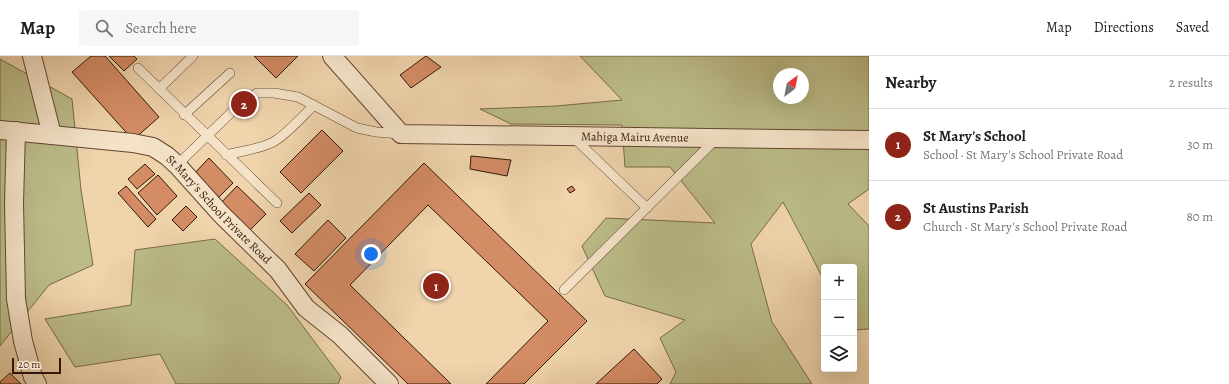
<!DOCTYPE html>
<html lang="en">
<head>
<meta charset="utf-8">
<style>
	:root { --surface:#fff; --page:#f6f6f6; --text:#202124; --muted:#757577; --line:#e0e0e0; --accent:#8f2418 }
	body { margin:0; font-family:Alegreya,serif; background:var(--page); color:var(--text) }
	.controls { position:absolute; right:12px; bottom:12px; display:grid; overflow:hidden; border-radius:4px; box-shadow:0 4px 16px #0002 }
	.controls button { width:36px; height:36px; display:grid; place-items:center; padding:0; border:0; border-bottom:1px solid var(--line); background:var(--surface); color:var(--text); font:20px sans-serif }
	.compass { position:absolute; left:773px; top:12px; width:36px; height:36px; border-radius:50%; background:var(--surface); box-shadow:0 4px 16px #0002; rotate:32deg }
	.scale { position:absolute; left:12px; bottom:10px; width:49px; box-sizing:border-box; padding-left:4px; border:2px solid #341708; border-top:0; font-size:11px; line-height:14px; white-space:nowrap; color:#341708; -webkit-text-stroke:3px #f5e3c9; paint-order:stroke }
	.you { position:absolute; left:371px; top:198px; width:14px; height:14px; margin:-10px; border:3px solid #fff; border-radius:50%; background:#1a73e8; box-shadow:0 0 0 6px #1a73e833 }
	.badge { display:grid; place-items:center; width:26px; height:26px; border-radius:50%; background:var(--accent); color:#fff; font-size:13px; font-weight:700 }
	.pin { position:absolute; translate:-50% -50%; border:2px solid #fff; box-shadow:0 1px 4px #0006 }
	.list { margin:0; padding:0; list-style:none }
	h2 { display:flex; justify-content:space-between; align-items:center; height:52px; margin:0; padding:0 16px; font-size:17px }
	h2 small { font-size:13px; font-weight:400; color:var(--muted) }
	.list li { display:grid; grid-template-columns:26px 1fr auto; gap:12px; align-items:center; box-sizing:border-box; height:72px; padding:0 16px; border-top:1px solid var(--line) }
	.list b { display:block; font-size:15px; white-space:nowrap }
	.list p { margin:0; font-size:13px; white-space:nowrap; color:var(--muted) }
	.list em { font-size:13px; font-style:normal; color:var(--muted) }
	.icon { flex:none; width:22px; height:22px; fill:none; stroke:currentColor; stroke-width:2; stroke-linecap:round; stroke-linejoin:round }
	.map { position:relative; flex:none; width:869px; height:328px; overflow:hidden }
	header { display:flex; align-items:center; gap:24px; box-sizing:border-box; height:56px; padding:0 20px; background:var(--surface); border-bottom:1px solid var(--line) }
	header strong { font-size:19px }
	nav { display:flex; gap:22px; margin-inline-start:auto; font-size:14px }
	.search { width:280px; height:36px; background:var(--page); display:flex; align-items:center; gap:10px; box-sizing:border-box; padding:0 14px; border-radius:4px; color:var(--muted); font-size:15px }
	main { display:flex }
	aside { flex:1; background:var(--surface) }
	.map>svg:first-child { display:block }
	.green { fill:#bbbc88; stroke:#786a48; fill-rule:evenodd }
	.building { fill:#d48c65; stroke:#341708 }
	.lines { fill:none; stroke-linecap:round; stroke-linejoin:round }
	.lane-casing { stroke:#634631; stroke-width:10 }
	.street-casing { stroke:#634631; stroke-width:20 }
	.lane { stroke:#f5e3c9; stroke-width:9 }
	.street { stroke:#f5e3c9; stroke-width:18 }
	.labels { text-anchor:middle; stroke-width:4; stroke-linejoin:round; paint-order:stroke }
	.street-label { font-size:12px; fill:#341708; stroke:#f5e3c9 }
</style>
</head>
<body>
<header>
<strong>Map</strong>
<div class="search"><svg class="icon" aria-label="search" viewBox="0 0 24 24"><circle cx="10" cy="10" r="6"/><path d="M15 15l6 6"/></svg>Search here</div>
<nav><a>Map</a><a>Directions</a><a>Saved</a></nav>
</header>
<main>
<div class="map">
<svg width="869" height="328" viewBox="0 0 869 328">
	<rect width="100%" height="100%" fill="#efd4ac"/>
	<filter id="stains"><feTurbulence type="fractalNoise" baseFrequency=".005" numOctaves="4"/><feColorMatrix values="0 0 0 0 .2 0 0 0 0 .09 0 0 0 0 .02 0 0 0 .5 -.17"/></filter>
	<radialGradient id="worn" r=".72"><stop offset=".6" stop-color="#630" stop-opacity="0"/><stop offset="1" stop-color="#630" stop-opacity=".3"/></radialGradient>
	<!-- green -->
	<g class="green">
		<path d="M 580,0 L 869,0 L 869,133 L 848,148 L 869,170 L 869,273 L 854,274 L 854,211 L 824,211 L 824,225 L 806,189 L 783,146 L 751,188 L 772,266 L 812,328 L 670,328 L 676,316 L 660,282 L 685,264 L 605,240 L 582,190 L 606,162 L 715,167 L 670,111 L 625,111 L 622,69 L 511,68 L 480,53 L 556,50 L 622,44 ZM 779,18 L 803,18 L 803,42 L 779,42 Z"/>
		<path d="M 0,3 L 72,43 L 81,134 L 93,209 L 49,229 L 0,290 Z"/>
		<path d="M 215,183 L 287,249 L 341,321 L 338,328 L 176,328 L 160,298 L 75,311 L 45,263 L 131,249 L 135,194 Z"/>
	</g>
	<!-- building -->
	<g class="building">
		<path d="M 91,0 L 105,0 L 159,61 L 133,84 L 72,16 Z"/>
		<path d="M 109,0 L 134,0 L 137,3 L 124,15 Z"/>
		<path d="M 254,0 L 298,0 L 276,22 Z"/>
		<path d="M 426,0 L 441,11 L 411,32 L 400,19 Z"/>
		<path d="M 322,74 L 343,95 L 301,137 L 280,116 Z"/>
		<path d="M 471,100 L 511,104 L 507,120 L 470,113 Z"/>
		<path d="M 209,102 L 233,127 L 215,145 L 191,121 Z"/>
		<path d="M 424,107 L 587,265 L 524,328 L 486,328 L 548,265 L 428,149 L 350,229 L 451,328 L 408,328 L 305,228 Z"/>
		<path d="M 145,108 L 155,118 L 137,133 L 128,123 Z"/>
		<path d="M 158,119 L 177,140 L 157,159 L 138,137 Z"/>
		<path d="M 126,130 L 156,163 L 148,171 L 118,137 Z"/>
		<path d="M 237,130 L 266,158 L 246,178 L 218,150 Z"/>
		<path d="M 572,130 L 575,134 L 570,137 L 567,133 Z"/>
		<path d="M 309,137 L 321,149 L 292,177 L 280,165 Z"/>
		<path d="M 186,150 L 197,161 L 183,175 L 172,164 Z"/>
		<path d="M 328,164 L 346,182 L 314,215 L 295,198 Z"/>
		<path d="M 634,293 L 662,323 L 657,328 L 596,328 Z"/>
		<path d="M 10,317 L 21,328 L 0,328 L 0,326 Z"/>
	</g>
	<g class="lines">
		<defs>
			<g id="lane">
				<path d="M 138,12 L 277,147"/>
				<path d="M 159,33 L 193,0"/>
				<path d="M 184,59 L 230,17"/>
				<path d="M 574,82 L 647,152"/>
				<path d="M 226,99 C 241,95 262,93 275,85 C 289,76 302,61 314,49"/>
				<path d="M 177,109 L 239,49 L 257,37 L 274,37 L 298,41 L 357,72 L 376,76 L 400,78"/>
				<path d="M 564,234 L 716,83"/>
			</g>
			<g id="street">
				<path d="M 32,0 L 52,79"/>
				<path id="s1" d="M 332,0 L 401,78 L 869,84"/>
				<path id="s2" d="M 0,74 L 133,87 L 153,91 L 167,100 L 177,109 L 221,158 L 278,214 L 306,252 L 340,279 L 389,328"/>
				<path d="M 16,75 L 14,147 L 16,243 L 23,285 L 33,321 L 37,328"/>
			</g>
		</defs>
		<!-- lane casing -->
		<use href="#lane" class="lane-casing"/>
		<!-- street casing -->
		<use href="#street" class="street-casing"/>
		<!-- lane -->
		<use href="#lane" class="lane"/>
		<!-- street -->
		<use href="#street" class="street"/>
	</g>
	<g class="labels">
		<!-- street labels -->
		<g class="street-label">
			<text dy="4" stroke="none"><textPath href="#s1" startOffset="338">Mahiga Mairu Avenue</textPath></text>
			<text dy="4" stroke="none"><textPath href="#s2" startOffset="245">St Mary's School Private Road</textPath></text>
		</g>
	</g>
	<rect width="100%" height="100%" filter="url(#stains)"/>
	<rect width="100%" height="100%" fill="url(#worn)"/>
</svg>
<div class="controls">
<button>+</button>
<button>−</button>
<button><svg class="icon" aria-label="layers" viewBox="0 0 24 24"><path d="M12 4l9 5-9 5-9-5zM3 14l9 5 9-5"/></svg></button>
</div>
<svg class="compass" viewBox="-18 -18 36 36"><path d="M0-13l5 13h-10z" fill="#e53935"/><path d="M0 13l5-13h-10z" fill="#757577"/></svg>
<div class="scale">20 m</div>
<div class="you"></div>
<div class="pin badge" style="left:436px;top:230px">1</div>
<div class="pin badge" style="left:244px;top:48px">2</div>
</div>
<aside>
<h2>Nearby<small>2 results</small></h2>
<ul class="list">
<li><span class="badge">1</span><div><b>St Mary's School</b><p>School · St Mary's School Private Road</p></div><em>30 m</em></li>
<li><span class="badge">2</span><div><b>St Austins Parish</b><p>Church · St Mary's School Private Road</p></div><em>80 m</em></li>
</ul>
</aside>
</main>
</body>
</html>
